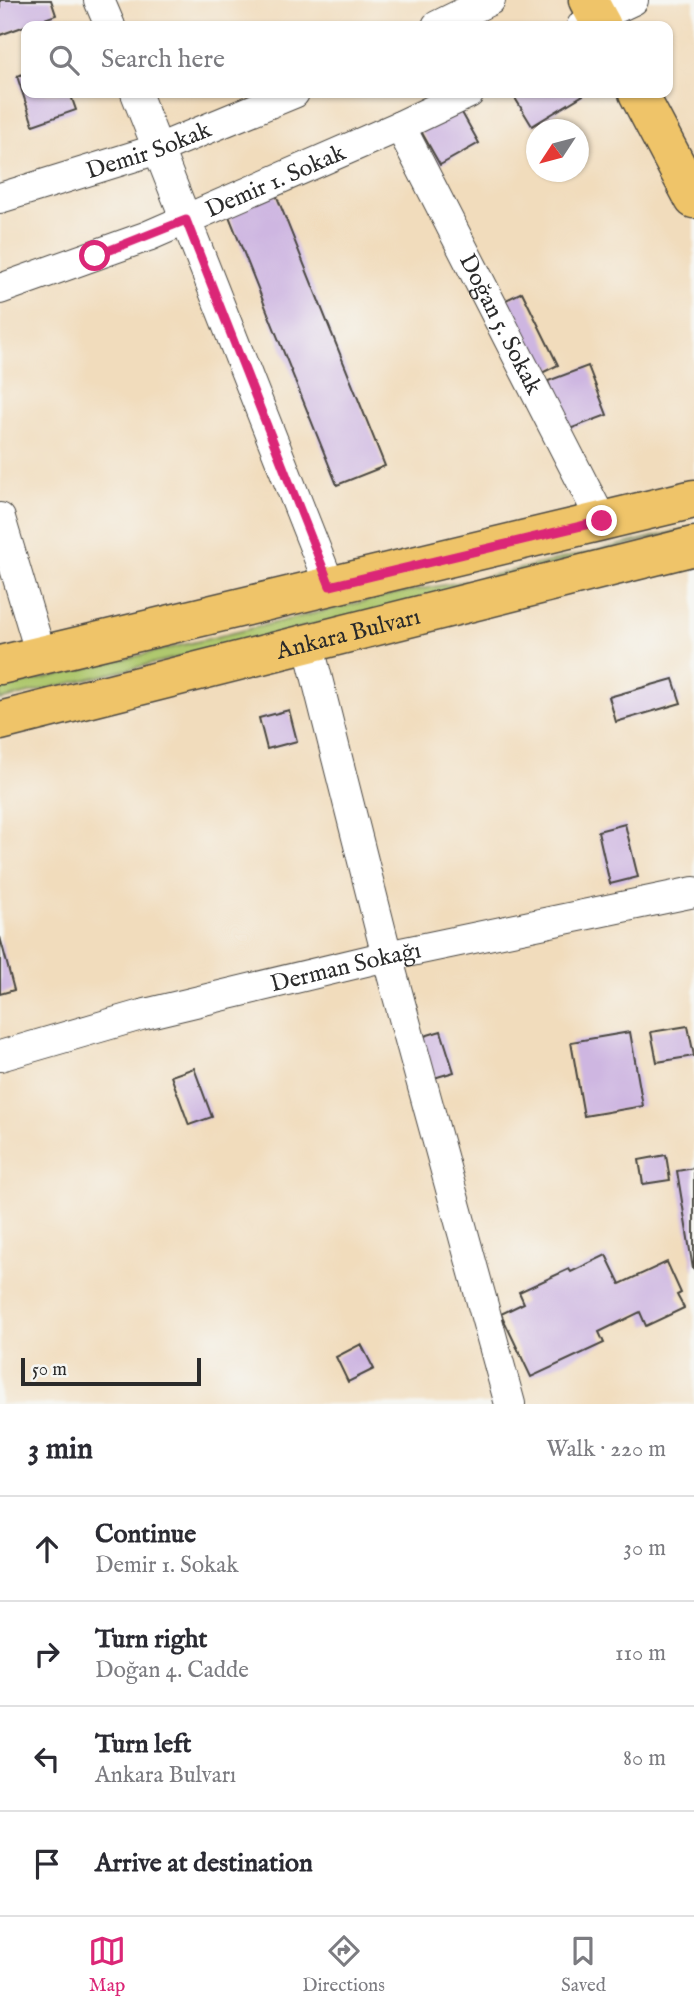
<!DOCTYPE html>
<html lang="en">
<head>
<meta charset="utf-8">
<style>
	:root { --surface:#fff; --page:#f7f7f7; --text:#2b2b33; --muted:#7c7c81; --line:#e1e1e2; --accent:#db2777 }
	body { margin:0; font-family:"IM FELL English",serif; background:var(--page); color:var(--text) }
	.compass { position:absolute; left:526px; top:119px; width:63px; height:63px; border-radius:50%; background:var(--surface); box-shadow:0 2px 5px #0004; rotate:234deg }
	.scale { position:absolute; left:21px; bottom:18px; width:180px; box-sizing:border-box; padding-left:7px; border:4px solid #2b2b2b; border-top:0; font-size:19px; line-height:24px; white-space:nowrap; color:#2b2b2b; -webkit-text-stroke:5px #f6f6f2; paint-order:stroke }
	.stop { position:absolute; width:21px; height:21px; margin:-16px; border:5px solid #db2777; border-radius:50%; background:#fff }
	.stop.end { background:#db2777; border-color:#fff; box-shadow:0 2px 7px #0008 }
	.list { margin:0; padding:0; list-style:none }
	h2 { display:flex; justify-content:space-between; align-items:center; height:91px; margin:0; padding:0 28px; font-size:30px }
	h2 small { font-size:23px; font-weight:400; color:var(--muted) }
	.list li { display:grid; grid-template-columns:46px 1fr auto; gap:21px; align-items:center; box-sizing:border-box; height:105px; padding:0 28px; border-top:2px solid var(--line) }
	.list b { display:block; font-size:26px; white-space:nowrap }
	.list p { margin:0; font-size:23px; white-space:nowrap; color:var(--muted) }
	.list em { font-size:23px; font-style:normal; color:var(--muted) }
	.icon { flex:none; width:38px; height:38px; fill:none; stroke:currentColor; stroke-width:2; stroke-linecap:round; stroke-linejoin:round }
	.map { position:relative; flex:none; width:694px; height:1404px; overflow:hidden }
	.search { position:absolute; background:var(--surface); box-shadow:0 2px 5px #0004; left:21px; right:21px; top:21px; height:77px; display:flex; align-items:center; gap:18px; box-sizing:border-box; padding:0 24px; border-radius:14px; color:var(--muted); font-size:26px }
	.sheet { height:511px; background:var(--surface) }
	nav { display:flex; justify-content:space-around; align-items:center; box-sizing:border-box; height:98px; border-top:2px solid var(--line); background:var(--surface); font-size:19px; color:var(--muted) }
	nav a { display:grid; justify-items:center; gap:4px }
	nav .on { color:var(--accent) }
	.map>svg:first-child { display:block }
	.green { fill:#afc86e; stroke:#6d7a4c; stroke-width:2 }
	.building { fill:#ceb6e1 }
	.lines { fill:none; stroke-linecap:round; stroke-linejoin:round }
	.minor-casing { stroke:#494641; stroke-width:32 }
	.major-casing { stroke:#494641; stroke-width:41 }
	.minor { stroke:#fff; stroke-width:30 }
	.major { stroke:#efc469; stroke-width:38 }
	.route { stroke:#db2777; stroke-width:9 }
	.labels { text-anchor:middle; stroke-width:7; stroke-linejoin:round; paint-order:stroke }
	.street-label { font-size:24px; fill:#2b2b2b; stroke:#f6f6f2 }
</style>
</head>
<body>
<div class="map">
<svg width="694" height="1404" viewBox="0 0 694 1404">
	<rect width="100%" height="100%" fill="#f6f6f2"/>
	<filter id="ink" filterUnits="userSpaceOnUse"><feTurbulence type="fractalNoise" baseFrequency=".0143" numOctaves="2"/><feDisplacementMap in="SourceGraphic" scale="14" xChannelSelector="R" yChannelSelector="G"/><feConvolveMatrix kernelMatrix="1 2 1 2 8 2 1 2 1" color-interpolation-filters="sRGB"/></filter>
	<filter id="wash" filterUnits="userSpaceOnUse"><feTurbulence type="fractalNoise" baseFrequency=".00686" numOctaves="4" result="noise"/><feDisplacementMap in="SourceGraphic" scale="28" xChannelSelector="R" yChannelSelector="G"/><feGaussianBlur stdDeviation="1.57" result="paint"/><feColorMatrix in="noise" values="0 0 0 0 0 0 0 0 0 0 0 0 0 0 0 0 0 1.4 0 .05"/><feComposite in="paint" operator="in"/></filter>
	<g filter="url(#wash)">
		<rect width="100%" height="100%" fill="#f1dcbc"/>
		<!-- green -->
		<path class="green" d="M 694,527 L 694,528 L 398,605 L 0,700 L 0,689 L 399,593 L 473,580 Z"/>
		<g id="blocks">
			<!-- building -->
			<g class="building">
				<path d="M 0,0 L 51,0 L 56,15 L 0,35 Z"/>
				<path d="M 26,73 L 26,93 L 70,93 L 76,110 L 33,125 L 17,76 Z"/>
				<path d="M 512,93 L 582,93 L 583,95 L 532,126 Z"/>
				<path d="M 456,102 L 479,143 L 440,165 L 417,124 Z"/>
				<path d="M 273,187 L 385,466 L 337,485 L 225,206 Z"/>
				<path d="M 522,292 L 558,365 L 536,376 L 500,303 Z"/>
				<path d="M 588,366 L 607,415 L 567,430 L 548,381 Z"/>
				<path d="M 673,679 L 681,703 L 616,722 L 609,697 Z"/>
				<path d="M 289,710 L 297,741 L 267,749 L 259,718 Z"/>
				<path d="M 625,824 L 638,877 L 610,884 L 598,831 Z"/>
				<path d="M 0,937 L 14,990 L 0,994 Z"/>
				<path d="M 688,1026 L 694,1056 L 657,1062 L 651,1032 Z"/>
				<path d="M 441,1031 L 454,1072 L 434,1078 L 421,1037 Z"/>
				<path d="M 630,1032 L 643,1106 L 584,1116 L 571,1042 Z"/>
				<path d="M 194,1068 L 212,1117 L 189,1125 L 171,1076 Z"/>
				<path d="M 666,1155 L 670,1180 L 643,1184 L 639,1160 Z"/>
				<path d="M 694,1168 L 694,1269 L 693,1269 L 677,1171 Z"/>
				<path d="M 606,1255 L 620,1284 L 667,1262 L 681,1293 L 677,1295 L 684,1308 L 646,1326 L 640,1312 L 599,1332 L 604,1343 L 531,1377 L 501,1314 L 524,1303 L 519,1292 L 569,1269 L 571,1272 Z"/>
				<path d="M 361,1344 L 374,1369 L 348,1382 L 336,1357 Z"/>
			</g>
		</g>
	</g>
	<g filter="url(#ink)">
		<use href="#blocks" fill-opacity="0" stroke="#494641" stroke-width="2"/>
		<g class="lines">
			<defs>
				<g id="minor">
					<path d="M 99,0 L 110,26"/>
					<path d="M 437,26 L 490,0"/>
					<path d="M 582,26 L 597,17 L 633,0"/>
					<path d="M 136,93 L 330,586"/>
					<path id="s1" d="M 400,126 L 602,521"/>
					<path id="s2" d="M 0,198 L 158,149 L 294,93"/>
					<path id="s3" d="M 0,289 L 148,236 L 400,126 L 469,93"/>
					<path d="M 0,518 L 41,655"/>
					<path d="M 308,643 L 387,956 L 510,1404"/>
					<path id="s4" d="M 0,1056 L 141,1015 L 387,956 L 694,892"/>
				</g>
				<g id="major">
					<path d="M 588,0 L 602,26"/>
					<path d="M 638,93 L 694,199"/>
					<path d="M 0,665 L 694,499"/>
					<path id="s5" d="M 0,721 L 694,546"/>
				</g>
			</defs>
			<!-- minor casing -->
			<use href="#minor" class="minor-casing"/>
			<!-- major casing -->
			<use href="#major" class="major-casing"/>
			<!-- minor -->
			<use href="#minor" class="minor"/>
			<!-- major -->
			<use href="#major" class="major"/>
		</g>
	</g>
	<g class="lines" filter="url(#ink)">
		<!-- route -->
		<path class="route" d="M 95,256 L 186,220 L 330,586 L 602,521"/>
	</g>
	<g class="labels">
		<!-- street labels -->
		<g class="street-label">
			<text dy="8" stroke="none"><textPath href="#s2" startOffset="156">Demir Sokak</textPath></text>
			<text dy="8" stroke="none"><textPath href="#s3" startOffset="296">Demir 1. Sokak</textPath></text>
			<text dy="8" stroke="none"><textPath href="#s1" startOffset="222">Doğan 5. Sokak</textPath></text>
			<text dy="8" stroke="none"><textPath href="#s5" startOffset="359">Ankara Bulvarı</textPath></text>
			<text dy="8" stroke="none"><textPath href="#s4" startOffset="357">Derman Sokağı</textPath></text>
		</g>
	</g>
</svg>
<svg class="compass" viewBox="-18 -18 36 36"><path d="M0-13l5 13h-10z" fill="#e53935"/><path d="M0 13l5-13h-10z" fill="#7c7c81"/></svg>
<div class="scale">50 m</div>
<div class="stop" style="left:95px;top:256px"></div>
<div class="stop end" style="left:602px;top:521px"></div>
<div class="search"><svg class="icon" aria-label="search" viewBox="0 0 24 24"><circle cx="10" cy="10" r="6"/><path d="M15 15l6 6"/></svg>Search here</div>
</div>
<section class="sheet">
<h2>3 min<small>Walk · 220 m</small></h2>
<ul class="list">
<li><svg class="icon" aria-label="ahead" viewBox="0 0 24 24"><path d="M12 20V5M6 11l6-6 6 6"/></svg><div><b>Continue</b><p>Demir 1. Sokak</p></div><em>30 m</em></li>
<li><svg class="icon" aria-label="right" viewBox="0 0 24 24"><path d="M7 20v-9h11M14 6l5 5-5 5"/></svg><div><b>Turn right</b><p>Doğan 4. Cadde</p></div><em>110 m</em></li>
<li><svg class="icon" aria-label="left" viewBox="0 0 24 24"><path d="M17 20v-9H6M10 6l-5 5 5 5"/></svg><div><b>Turn left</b><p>Ankara Bulvarı</p></div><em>80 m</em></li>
<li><svg class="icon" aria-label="arrive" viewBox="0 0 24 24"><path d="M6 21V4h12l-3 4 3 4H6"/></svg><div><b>Arrive at destination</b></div></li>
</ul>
</section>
<nav>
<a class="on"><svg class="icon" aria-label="map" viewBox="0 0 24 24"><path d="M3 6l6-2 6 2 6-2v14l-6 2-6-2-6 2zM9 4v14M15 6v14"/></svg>Map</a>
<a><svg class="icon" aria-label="directions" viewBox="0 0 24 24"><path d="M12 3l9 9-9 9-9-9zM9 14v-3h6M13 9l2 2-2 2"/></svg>Directions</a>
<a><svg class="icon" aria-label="saved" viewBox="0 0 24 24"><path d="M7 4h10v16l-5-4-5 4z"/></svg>Saved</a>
</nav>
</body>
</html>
